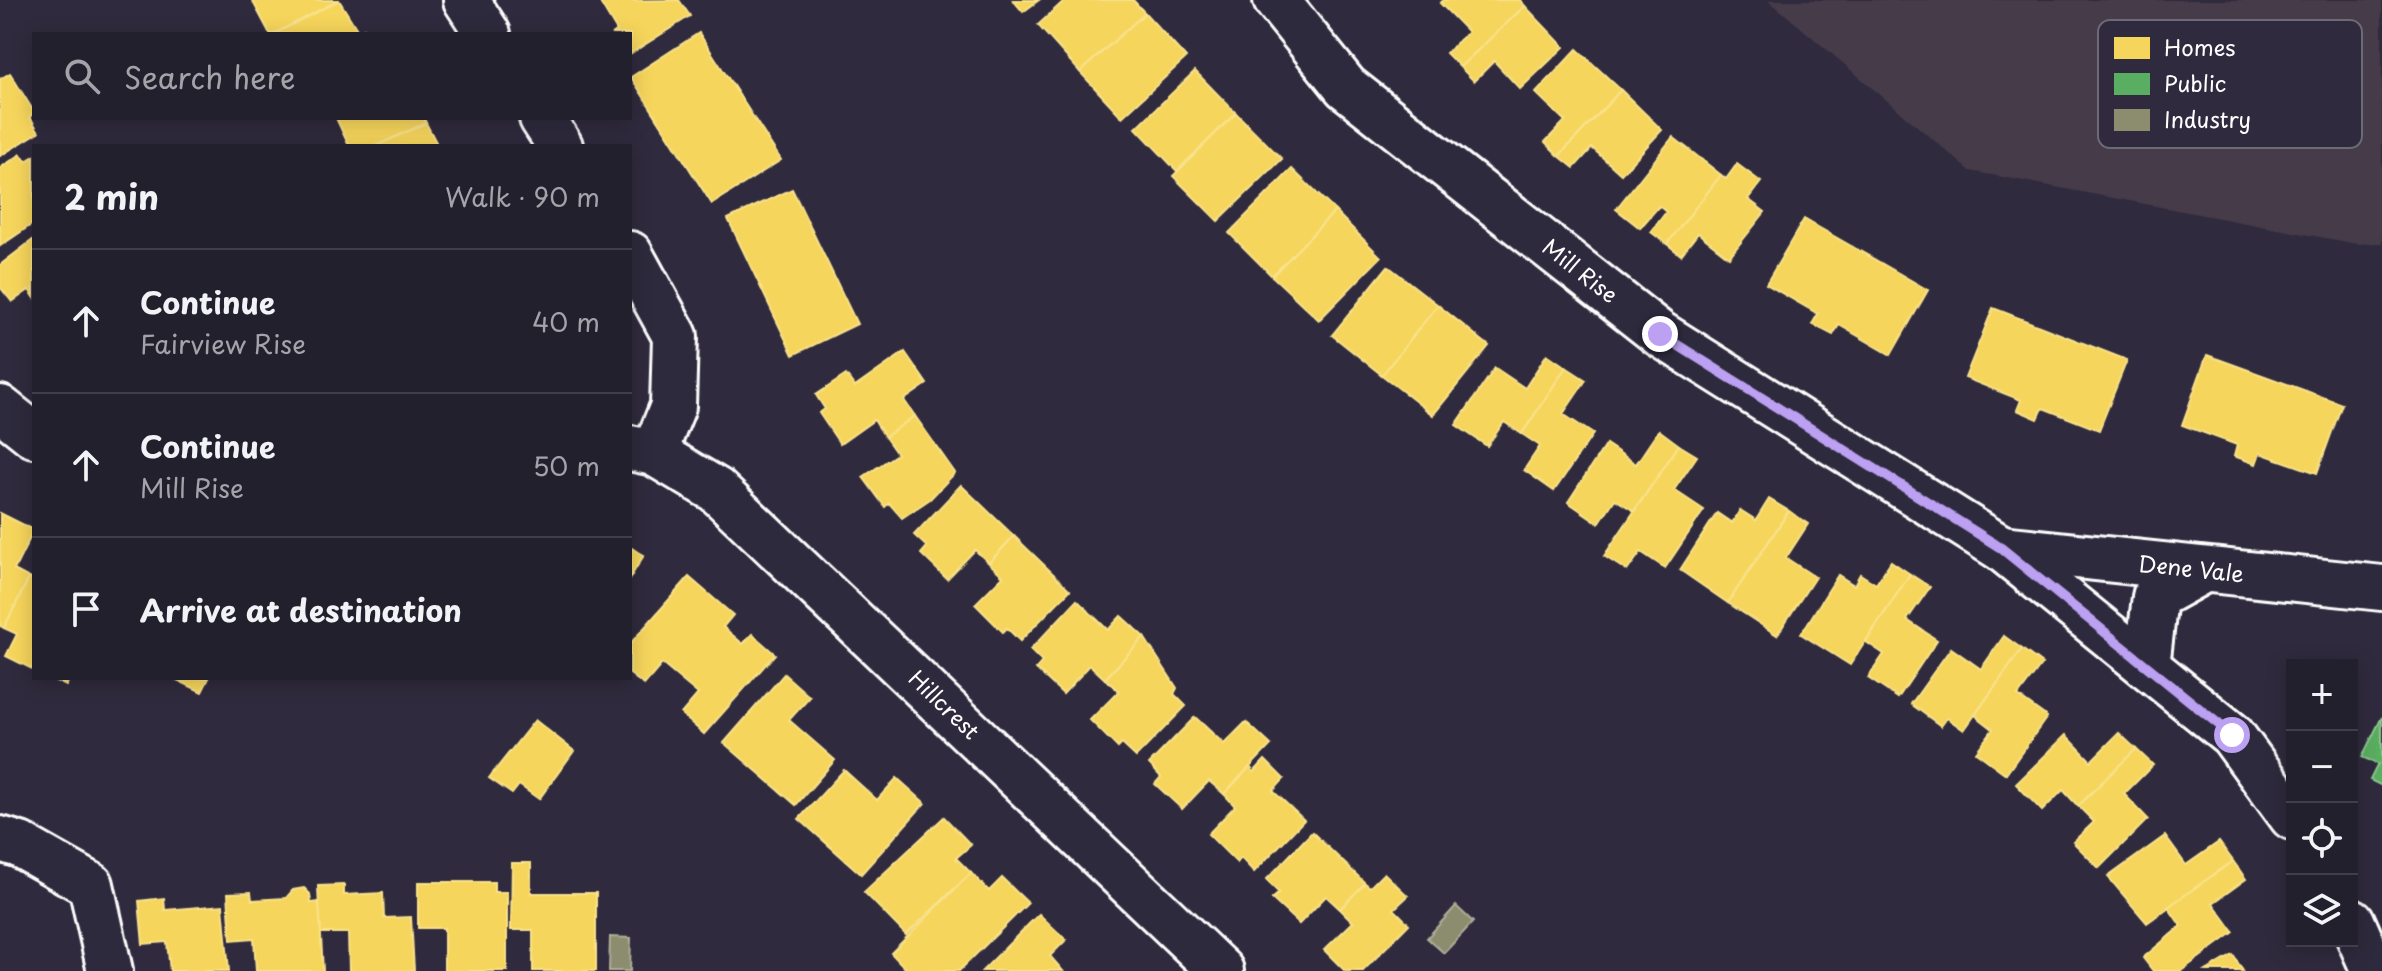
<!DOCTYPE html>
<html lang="en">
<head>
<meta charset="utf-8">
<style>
	:root { --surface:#23202e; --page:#2b2836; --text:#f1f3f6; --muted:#a3a3aa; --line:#403e4a }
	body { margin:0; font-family:"Playpen Sans",sans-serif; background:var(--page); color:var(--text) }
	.controls { position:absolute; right:24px; bottom:24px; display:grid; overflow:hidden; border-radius:0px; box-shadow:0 4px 20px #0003 }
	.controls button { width:72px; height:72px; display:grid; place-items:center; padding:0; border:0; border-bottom:2px solid var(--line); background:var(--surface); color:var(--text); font:40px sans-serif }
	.stop { position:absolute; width:24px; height:24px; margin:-18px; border:6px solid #bca0f2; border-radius:50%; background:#fff }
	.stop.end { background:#bca0f2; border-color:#fff; box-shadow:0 2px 8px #0008 }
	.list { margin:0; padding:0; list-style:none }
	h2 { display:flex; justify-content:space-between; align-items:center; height:104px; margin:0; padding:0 32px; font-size:34px }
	h2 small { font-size:26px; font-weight:400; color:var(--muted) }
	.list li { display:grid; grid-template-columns:52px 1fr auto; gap:24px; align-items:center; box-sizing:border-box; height:144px; padding:0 32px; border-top:2px solid var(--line) }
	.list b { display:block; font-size:30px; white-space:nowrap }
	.list p { margin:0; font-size:26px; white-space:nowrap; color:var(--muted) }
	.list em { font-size:26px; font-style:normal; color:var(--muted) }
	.icon { flex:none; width:44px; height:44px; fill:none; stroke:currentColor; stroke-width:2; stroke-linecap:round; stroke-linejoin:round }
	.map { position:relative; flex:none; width:2382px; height:971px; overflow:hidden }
	.search { position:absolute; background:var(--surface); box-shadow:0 4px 20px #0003; left:32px; top:32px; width:600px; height:88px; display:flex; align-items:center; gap:20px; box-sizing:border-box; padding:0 28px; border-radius:0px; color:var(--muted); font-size:30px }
	.panel { position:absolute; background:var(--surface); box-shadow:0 4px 20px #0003; left:32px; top:144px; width:600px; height:536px; border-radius:0px }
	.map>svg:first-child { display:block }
	.built { fill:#453a4a }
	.homes { fill:#f6d55c; stroke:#f9e28d; stroke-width:2 }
	.public { fill:#5aae61; stroke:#8cc690; stroke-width:2 }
	.industry { fill:#8c8c6e; stroke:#aeae9a; stroke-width:2 }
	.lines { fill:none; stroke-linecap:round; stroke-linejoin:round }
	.minor-casing { stroke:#fff; stroke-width:50 }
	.minor { stroke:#2f2a3d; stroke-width:44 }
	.route { stroke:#bca0f2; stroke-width:10 }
	.labels { text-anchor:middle; stroke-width:8; stroke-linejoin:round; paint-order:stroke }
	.street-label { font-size:22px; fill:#fff; stroke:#2f2a3d }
	.key { fill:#2f2a3d; stroke:#6d6a77; stroke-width:2 }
	.key-label { font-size:22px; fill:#fff }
</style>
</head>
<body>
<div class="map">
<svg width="2382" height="971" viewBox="0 0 2382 971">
	<rect width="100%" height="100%" fill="#2f2a3d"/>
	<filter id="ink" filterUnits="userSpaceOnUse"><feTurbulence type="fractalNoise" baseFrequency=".0125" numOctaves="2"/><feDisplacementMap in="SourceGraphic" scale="16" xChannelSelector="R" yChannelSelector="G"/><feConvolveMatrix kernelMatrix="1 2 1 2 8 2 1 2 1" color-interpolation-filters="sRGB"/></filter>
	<g filter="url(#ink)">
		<!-- built -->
		<path class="built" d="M 1768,0 L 2382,0 L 2382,243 L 2357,244 L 1970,171 Z"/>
		<!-- homes -->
		<g class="homes">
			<path d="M 252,0 L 339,0 L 274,34 L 270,34 Z"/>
			<path d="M 339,0 L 358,31 L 364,28 L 367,34 L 274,34 Z"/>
			<path d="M 679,0 L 690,16 L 630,54 L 630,34 L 611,34 L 617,31 L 599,1 Z"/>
			<path d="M 1013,0 L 1039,0 L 1023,12 Z"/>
			<path d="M 1065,0 L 1133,0 L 1145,13 L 1080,72 L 1038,25 Z"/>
			<path d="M 1444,0 L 1520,0 L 1525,6 L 1460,67 L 1446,53 L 1468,32 L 1440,3 Z"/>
			<path d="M 1525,6 L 1564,47 L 1520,89 L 1494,61 L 1474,81 L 1460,67 Z"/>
			<path d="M 1145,13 L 1186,58 L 1122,117 L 1080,72 Z"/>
			<path d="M 699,33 L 781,160 L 712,204 L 631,77 Z"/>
			<path d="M 1577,49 L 1621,90 L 1559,156 L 1545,142 L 1565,121 L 1536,93 Z"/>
			<path d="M 1195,71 L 1236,113 L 1177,171 L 1136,128 Z"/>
			<path d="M 10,73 L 34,112 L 30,117 L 39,132 L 0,156 L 0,79 Z"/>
			<path d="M 1621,90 L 1662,130 L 1621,174 L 1592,148 L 1574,168 L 1559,156 Z"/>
			<path d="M 1236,113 L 1282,159 L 1218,221 L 1173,176 Z"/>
			<path d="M 336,118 L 424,118 L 426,123 L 376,146 L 349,146 Z"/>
			<path d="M 426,123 L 438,146 L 376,146 Z"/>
			<path d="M 1673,137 L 1721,175 L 1667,244 L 1651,232 L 1666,212 L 1659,206 L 1640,228 L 1616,209 Z"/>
			<path d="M 21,154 L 26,161 L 34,156 L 34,223 L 0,246 L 0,168 Z"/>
			<path d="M 1737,164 L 1761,182 L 1748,199 L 1765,212 L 1729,257 L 1698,233 L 1681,255 L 1667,244 L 1721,175 L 1726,179 Z"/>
			<path d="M 1292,169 L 1335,211 L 1272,276 L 1229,233 Z"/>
			<path d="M 792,189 L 857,324 L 793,355 L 728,219 Z"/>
			<path d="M 1335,211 L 1381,257 L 1319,320 L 1272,276 Z"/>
			<path d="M 1804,219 L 1928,290 L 1891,355 L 1839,325 L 1833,335 L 1812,324 L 1818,314 L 1766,284 Z"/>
			<path d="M 34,239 L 34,297 L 29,290 L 12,302 L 0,287 L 0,265 Z"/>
			<path d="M 1388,266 L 1438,305 L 1382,375 L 1332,335 Z"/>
			<path d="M 1438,305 L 1489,346 L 1433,415 L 1382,375 Z"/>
			<path d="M 1993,308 L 2127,360 L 2099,430 L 2043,408 L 2038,419 L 2017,410 L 2021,400 L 1965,378 Z"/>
			<path d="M 905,352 L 927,384 L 904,400 L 915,416 L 885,437 L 874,420 L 840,444 L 819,413 L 825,409 L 816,395 L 846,375 L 855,387 Z"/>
			<path d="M 1547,354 L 1566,367 L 1522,434 L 1504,422 L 1487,446 L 1456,425 L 1495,368 L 1525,388 Z"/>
			<path d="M 2207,355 L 2342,404 L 2317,473 L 2260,453 L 2256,464 L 2234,456 L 2237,445 L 2182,425 Z"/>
			<path d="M 1566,367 L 1586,380 L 1563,414 L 1593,434 L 1554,491 L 1524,470 L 1540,446 L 1522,434 Z"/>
			<path d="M 915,416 L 955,473 L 930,499 L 902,518 L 889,503 L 885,507 L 863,477 L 897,454 L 885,437 Z"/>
			<path d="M 1659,430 L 1679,445 L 1634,511 L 1615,499 L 1599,523 L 1568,502 L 1606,444 L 1636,464 Z"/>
			<path d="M 1679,445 L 1697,456 L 1674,490 L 1704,510 L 1665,568 L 1641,552 L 1627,571 L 1604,556 Z"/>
			<path d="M 961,485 L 1014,536 L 989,563 L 975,550 L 947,579 L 921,554 L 927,547 L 914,535 Z"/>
			<path d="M 1769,499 L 1789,511 L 1728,603 L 1680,570 L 1717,513 L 1732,523 L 1740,510 L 1756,520 Z"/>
			<path d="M 1789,511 L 1808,524 L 1786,558 L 1815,577 L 1777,635 L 1728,603 Z"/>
			<path d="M 0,513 L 34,530 L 14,570 L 29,578 L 4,628 L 0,626 Z"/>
			<path d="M 1014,536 L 1070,590 L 1020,641 L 1007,628 L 1003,632 L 975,604 L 1003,576 L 989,563 Z"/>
			<path d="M 630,547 L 644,555 L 630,578 Z"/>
			<path d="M 1891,561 L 1910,574 L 1850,665 L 1801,634 L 1838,575 L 1854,585 L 1860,574 L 1876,584 Z"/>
			<path d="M 1910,574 L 1930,587 L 1907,620 L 1937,640 L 1898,698 L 1868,678 L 1884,654 L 1866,642 Z"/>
			<path d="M 689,577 L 733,615 L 723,627 L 743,644 L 752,634 L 775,654 L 704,734 L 681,714 L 698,694 L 662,664 L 644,685 L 630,674 L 630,644 Z"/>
			<path d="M 29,578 L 34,580 L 34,670 L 6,656 L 17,634 L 4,628 Z"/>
			<path d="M 1077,600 L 1108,630 L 1121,616 L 1144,637 L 1105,679 L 1090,665 L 1063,694 L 1036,669 L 1042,662 L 1030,650 Z"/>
			<path d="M 2004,636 L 2022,649 L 1964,730 L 1947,718 L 1941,726 L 1911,704 L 1951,648 L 1981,669 Z"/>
			<path d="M 1144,637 L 1177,688 L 1174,694 L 1186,706 L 1136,757 L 1122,744 L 1118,748 L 1090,720 L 1119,691 L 1105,679 Z"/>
			<path d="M 2022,649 L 2042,664 L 2018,696 L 2047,717 L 2006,774 L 1976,752 L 1993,729 L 1975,715 Z"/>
			<path d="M 784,674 L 810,697 L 789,720 L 835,760 L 796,805 L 724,743 Z"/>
			<path d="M 50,678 L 70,678 L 66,686 Z"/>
			<path d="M 173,678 L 209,678 L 202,692 Z"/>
			<path d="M 1195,717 L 1224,744 L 1246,722 L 1271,745 L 1224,794 L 1209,781 L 1182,809 L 1155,784 L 1161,777 L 1149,764 Z"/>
			<path d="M 535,720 L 574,751 L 539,799 L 519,785 L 512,794 L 489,778 Z"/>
			<path d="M 2119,733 L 2136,749 L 2078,806 L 2063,790 L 2042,811 L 2016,784 L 2066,735 L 2091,761 Z"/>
			<path d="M 2136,749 L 2153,765 L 2124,794 L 2148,819 L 2099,868 L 2073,842 L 2094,822 L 2078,806 Z"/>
			<path d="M 1265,760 L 1284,779 L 1273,791 L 1304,820 L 1254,872 L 1241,858 L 1237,863 L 1208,834 L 1235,806 L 1224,794 L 1250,767 L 1254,772 Z"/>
			<path d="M 844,770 L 877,800 L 897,778 L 925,803 L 861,874 L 799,819 Z"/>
			<path d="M 944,817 L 971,845 L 956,858 L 971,873 L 906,935 L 864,892 Z"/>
			<path d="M 1312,832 L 1365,883 L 1340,909 L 1326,896 L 1299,924 L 1272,899 L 1279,893 L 1266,880 Z"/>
			<path d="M 2165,836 L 2186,865 L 2219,842 L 2233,861 L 2147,923 L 2108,877 Z"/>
			<path d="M 2233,861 L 2246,879 L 2213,903 L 2234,932 L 2181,971 L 2153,971 L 2143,958 L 2181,926 L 2168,907 Z"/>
			<path d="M 512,863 L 531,863 L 531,893 L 596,893 L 596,971 L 533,971 L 533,930 L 511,930 Z"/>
			<path d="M 971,873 L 989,891 L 1002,878 L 1028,903 L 959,971 L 908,971 L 891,953 Z"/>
			<path d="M 1384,873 L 1408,896 L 1394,909 L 1409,924 L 1363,971 L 1345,971 L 1324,950 L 1353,922 L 1340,909 L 1365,883 L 1370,887 Z"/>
			<path d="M 418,882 L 494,882 L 494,892 L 507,892 L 507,971 L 444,971 L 444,928 L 418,928 Z"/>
			<path d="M 344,885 L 344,895 L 383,893 L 384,918 L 411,917 L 414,971 L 349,971 L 348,933 L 320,933 L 318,886 Z"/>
			<path d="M 304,888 L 310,894 L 311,903 L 319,902 L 323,971 L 256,971 L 254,938 L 231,940 L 228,893 L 251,892 L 252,900 L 286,898 L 293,890 Z"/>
			<path d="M 164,898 L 165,910 L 223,905 L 229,971 L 170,971 L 167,942 L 143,944 L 139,901 Z"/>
			<path d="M 1039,914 L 1066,940 L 1050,956 L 1063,971 L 982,971 Z"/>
			<path d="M 2233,955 L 2243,971 L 2206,971 Z"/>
		</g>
		<!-- public -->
		<path class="public" d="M 2382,717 L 2382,786 L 2370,780 L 2378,764 L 2362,757 Z"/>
		<!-- industry -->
		<g class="industry">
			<path d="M 1456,906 L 1473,922 L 1444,953 L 1427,938 Z"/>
			<path d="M 610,937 L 631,938 L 630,971 L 609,971 Z"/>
		</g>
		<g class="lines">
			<defs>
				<g id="minor">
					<path d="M 466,0 L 488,34"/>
					<path d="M 1276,0 L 1346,87 L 1660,334 L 2001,548 L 2232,735 L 2292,817"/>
					<path d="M 542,118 L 560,146"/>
					<path d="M 630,254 L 675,336 L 673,406 L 654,453"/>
					<path d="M 0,408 L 34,435"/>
					<path d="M 630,448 L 654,453 L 716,490 L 1221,971"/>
					<path d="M 2001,548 L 2382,588"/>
					<path d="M 2147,666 L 2155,597 L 2202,571"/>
					<path d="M 0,839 L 20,845 L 91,885 L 110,971"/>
					<path d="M 2352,921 L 2374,971"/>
				</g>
			</defs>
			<!-- minor casing -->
			<use href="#minor" class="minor-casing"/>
			<!-- minor -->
			<use href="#minor" class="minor"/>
		</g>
	</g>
	<g class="lines" filter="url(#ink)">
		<!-- route -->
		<path class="route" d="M 1660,334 L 2001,548 L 2232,735"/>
	</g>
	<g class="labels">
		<!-- street labels -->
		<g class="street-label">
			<text transform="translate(1580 271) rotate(38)" y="8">Mill Rise</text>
			<text transform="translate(2191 569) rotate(6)" y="8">Dene Vale</text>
			<text transform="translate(944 705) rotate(44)" y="8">Hillcrest</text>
		</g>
	</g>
	<!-- legend -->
	<rect x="2098" y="20" width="264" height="128" rx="12" class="key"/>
	<rect x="2114" y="37" width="36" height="22" fill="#f6d55c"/>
	<rect x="2114" y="73" width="36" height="22" fill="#5aae61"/>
	<rect x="2114" y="109" width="36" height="22" fill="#8c8c6e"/>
	<g class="key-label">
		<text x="2164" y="56">Homes</text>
		<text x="2164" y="92">Public</text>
		<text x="2164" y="128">Industry</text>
	</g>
</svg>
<div class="controls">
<button>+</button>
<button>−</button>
<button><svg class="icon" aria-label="locate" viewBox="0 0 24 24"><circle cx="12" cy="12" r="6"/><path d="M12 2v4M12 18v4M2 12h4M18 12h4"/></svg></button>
<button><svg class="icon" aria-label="layers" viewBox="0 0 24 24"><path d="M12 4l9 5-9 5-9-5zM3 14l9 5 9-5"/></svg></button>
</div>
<div class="stop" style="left:2232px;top:735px"></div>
<div class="stop end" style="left:1660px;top:334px"></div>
<div class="search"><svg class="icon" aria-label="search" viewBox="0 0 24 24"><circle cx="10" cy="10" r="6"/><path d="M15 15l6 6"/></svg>Search here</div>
<section class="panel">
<h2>2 min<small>Walk · 90 m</small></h2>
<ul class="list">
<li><svg class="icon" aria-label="ahead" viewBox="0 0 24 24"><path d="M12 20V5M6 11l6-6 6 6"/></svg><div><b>Continue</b><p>Fairview Rise</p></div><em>40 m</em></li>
<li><svg class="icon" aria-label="ahead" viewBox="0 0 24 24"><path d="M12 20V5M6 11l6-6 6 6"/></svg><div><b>Continue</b><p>Mill Rise</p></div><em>50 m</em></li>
<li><svg class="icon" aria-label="arrive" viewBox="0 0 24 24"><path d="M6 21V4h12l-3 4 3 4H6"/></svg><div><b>Arrive at destination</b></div></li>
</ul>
</section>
</div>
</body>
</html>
